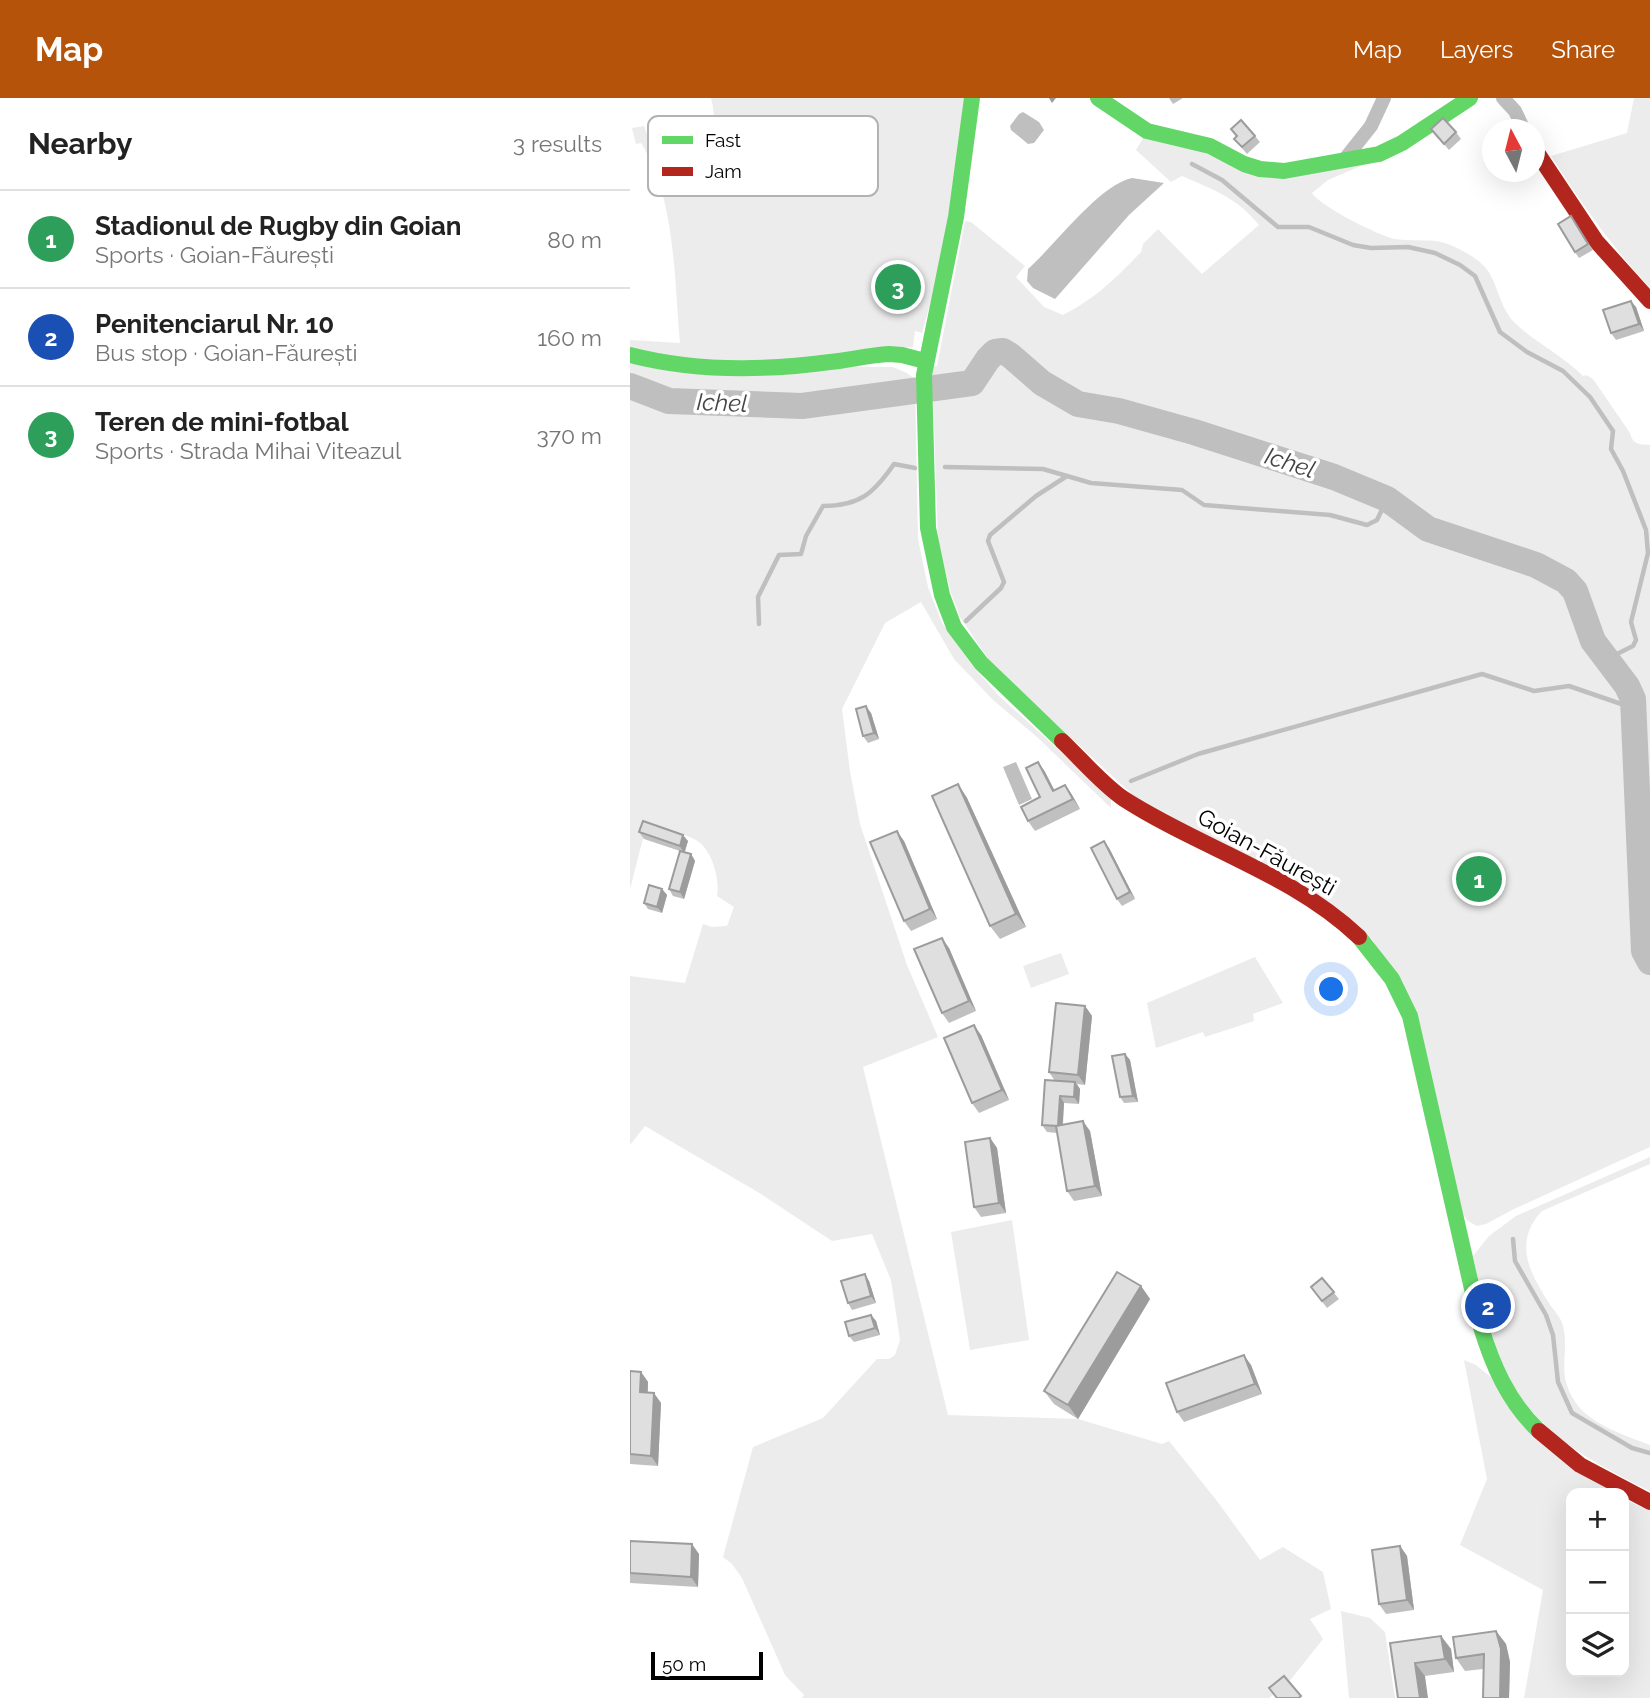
<!DOCTYPE html>
<html lang="en">
<head>
<meta charset="utf-8">
<style>
	:root { --surface:#fff; --page:#f6f6f6; --text:#222; --muted:#767676; --line:#e0e0e0; --accent:#b45309 }
	body { margin:0; font-family:Raleway,sans-serif; background:var(--page); color:var(--text) }
	.controls { position:absolute; right:21px; bottom:21px; display:grid; overflow:hidden; border-radius:14px; box-shadow:0 7px 28px #0002 }
	.controls button { width:63px; height:63px; display:grid; place-items:center; padding:0; border:0; border-bottom:2px solid var(--line); background:var(--surface); color:var(--text); font:35px sans-serif }
	.compass { position:absolute; left:852px; top:21px; width:63px; height:63px; border-radius:50%; background:var(--surface); box-shadow:0 7px 28px #0002; rotate:353deg }
	.scale { position:absolute; left:21px; bottom:18px; width:112px; box-sizing:border-box; padding-left:7px; border:4px solid #000; border-top:0; font-size:19px; line-height:24px; white-space:nowrap; color:#000; -webkit-text-stroke:5px #fff; paint-order:stroke }
	.you { position:absolute; left:702px; top:892px; width:24px; height:24px; margin:-18px; border:5px solid #fff; border-radius:50%; background:#1a73e8; box-shadow:0 0 0 10px #1a73e833 }
	.badge { display:grid; place-items:center; width:46px; height:46px; border-radius:50%; background:var(--accent); color:#fff; font-size:23px; font-weight:700 }
	.pin { position:absolute; translate:-50% -50%; border:4px solid #fff; box-shadow:0 2px 7px #0006 }
	.list { margin:0; padding:0; list-style:none }
	h2 { display:flex; justify-content:space-between; align-items:center; height:91px; margin:0; padding:0 28px; font-size:30px }
	h2 small { font-size:23px; font-weight:400; color:var(--muted) }
	.list li { display:grid; grid-template-columns:46px 1fr auto; gap:21px; align-items:center; box-sizing:border-box; height:98px; padding:0 28px; border-top:2px solid var(--line) }
	.list b { display:block; font-size:26px; white-space:nowrap }
	.list p { margin:0; font-size:23px; white-space:nowrap; color:var(--muted) }
	.list em { font-size:23px; font-style:normal; color:var(--muted) }
	.icon { flex:none; width:38px; height:38px; fill:none; stroke:currentColor; stroke-width:2; stroke-linecap:round; stroke-linejoin:round }
	.map { position:relative; flex:none; width:1020px; height:1600px; overflow:hidden }
	header { display:flex; align-items:center; gap:42px; box-sizing:border-box; height:98px; padding:0 35px; background:var(--accent); color:#fff }
	header strong { font-size:33px }
	nav { display:flex; gap:38px; margin-inline-start:auto; font-size:24px }
	main { display:flex }
	aside { flex:1; background:var(--surface) }
	.map>svg:first-child { display:block }
	.green { fill:#ececec }
	.water { fill:#bfbfbf }
	.lines { fill:none; stroke-linecap:round; stroke-linejoin:round }
	.stream { stroke:#bfbfbf; stroke-width:4.5 }
	.river { stroke:#bfbfbf; stroke-width:26 }
	.street { stroke:#bebebe; stroke-width:14 }
	.fast { stroke:#63d668; stroke-width:16 }
	.jam { stroke:#b3261e; stroke-width:16 }
	.wall { fill:#c0c0c0 }
	.shaded-wall { fill:#9c9c9c }
	.building { fill:#dfdfdf; stroke:#9c9c9c; stroke-width:2 }
	.labels { text-anchor:middle; stroke-width:7; stroke-linejoin:round; paint-order:stroke }
	.street-label { font-size:23px; fill:#000; stroke:#fff }
	.water-label { font-size:24px; font-style:italic; fill:#444; stroke:#fff }
	.key { fill:#fff; stroke:#b2b2b2; stroke-width:2 }
	.key-label { font-size:19px; fill:#000 }
</style>
</head>
<body>
<header>
<strong>Map</strong>
<nav><a>Map</a><a>Layers</a><a>Share</a></nav>
</header>
<main>
<aside>
<h2>Nearby<small>3 results</small></h2>
<ul class="list">
<li><span class="badge" style="background:#2e9e5b">1</span><div><b>Stadionul de Rugby din Goian</b><p>Sports · Goian-Făurești</p></div><em>80 m</em></li>
<li><span class="badge" style="background:#1a4fb4">2</span><div><b>Penitenciarul Nr. 10</b><p>Bus stop · Goian-Făurești</p></div><em>160 m</em></li>
<li><span class="badge" style="background:#2e9e5b">3</span><div><b>Teren de mini-fotbal</b><p>Sports · Strada Mihai Viteazul</p></div><em>370 m</em></li>
</ul>
</aside>
<div class="map">
<svg width="1020" height="1600" viewBox="0 0 1020 1600">
	<rect width="100%" height="100%" fill="#fff"/>
	<!-- green -->
	<g class="green">
		<path d="M 81,0 L 335,0 L 312,163 L 292,235 L 285,233 L 283,249 L 145,263 L 56,261 L 0,250 L 0,242 L 50,245 C 44,181 46,101 11,45 L 6,46 L 2,30 L 14,28 L 18,39 L 51,49 L 70,51 C 85,37 86,19 81,0 Z"/>
		<path d="M 1004,0 L 1020,0 L 1020,190 C 982,149 951,105 921,58 L 997,35 Z"/>
		<path d="M 515,37 L 572,51 L 619,73 L 747,61 L 698,82 L 682,95 C 690,108 749,138 765,141 C 782,144 803,140 818,146 C 832,152 850,161 858,173 C 869,190 870,210 885,225 C 906,245 932,257 953,278 L 956,277 L 963,281 L 1000,335 C 1003,347 1009,346 1020,347 L 1020,1049 L 882,1112 L 856,1126 L 847,1128 L 838,1123 L 832,1115 L 802,987 L 743,842 L 506,700 L 363,568 L 330,519 L 321,495 L 308,443 L 302,268 L 307,268 L 335,123 L 341,124 L 395,168 L 386,179 L 414,209 L 433,217 C 466,200 485,181 511,154 L 513,146 L 528,131 L 572,176 L 629,127 C 606,99 584,92 552,78 L 541,84 L 506,52 Z"/>
		<path d="M 0,266 L 263,269 L 277,275 L 285,281 L 288,441 L 298,489 L 312,525 L 341,566 L 369,598 L 481,699 L 481,710 L 407,639 L 363,602 L 324,561 L 291,504 L 255,525 L 212,611 L 220,673 L 230,726 L 277,867 L 308,939 L 233,969 L 318,1317 L 448,1321 L 532,1346 L 539,1343 L 587,1403 L 630,1462 L 653,1449 L 693,1474 L 701,1511 L 680,1521 L 693,1541 L 658,1585 L 639,1600 L 172,1600 L 174,1597 L 155,1577 L 112,1480 L 102,1466 L 93,1459 L 123,1349 L 193,1320 L 247,1261 L 259,1261 L 265,1257 L 270,1242 L 261,1182 L 242,1136 L 202,1143 L 131,1096 L 15,1028 L 0,1047 L 0,878 L 55,885 L 73,826 L 82,829 L 97,828 L 104,809 L 87,798 C 90,781 82,751 66,742 C 51,734 32,731 17,725 L 0,791 Z"/>
		<path d="M 431,855 L 439,876 L 401,890 L 393,868 Z"/>
		<path d="M 625,859 L 653,905 L 623,916 L 624,923 L 575,939 L 573,934 L 526,950 L 517,905 Z"/>
		<path d="M 1020,1059 L 1020,1066 L 912,1113 C 883,1144 899,1174 919,1205 C 923,1212 931,1219 933,1228 C 940,1256 925,1275 946,1305 C 961,1327 997,1338 1020,1347 L 1020,1393 C 975,1371 925,1345 894,1304 C 864,1262 854,1207 843,1158 L 859,1138 L 886,1118 Z"/>
		<path d="M 382,1122 L 399,1242 L 340,1252 L 321,1134 Z"/>
		<path d="M 834,1262 L 846,1267 L 862,1280 L 982,1395 L 941,1395 L 941,1574 L 994,1574 L 994,1401 L 1020,1413 L 1020,1600 L 894,1600 L 913,1492 L 830,1447 L 857,1381 Z"/>
		<path d="M 711,1513 L 740,1520 L 755,1534 L 765,1600 L 719,1600 Z"/>
	</g>
	<!-- water -->
	<g class="water">
		<path d="M 393,14 L 409,24 L 414,32 L 404,45 L 398,46 L 381,32 L 380,28 L 389,16 Z"/>
		<path d="M 502,80 L 534,85 L 499,117 L 425,201 L 403,190 L 397,183 L 398,171 C 426,146 469,87 502,80 Z"/>
		<path d="M 386,664 L 402,701 L 389,707 L 373,669 Z"/>
	</g>
	<g class="lines">
		<!-- stream -->
		<g class="stream">
			<path d="M 562,66 L 592,82 L 648,129 L 679,129 L 723,147 L 741,150 L 778,149 L 805,155 L 830,167 L 845,178 L 870,234 L 897,254 L 933,273 L 960,299 L 983,333 L 981,351 L 993,373 L 1016,432 L 1018,455 L 1001,524 L 1006,542 L 1003,548 L 977,561"/>
			<path d="M 315,369 L 413,371 L 461,385 L 552,392 L 574,407 L 700,417 L 737,427 L 747,422 L 757,401"/>
			<path d="M 336,523 L 371,490 L 374,484 L 358,443 L 360,437 L 406,398 L 437,378"/>
			<path d="M 129,526 L 128,499 L 149,457 L 171,456 L 176,438 L 193,408 C 230,408 244,395 264,366 L 285,370"/>
			<path d="M 501,683 L 568,656 L 852,576 L 904,593 L 939,588 L 1003,610"/>
			<path d="M 1016,856 L 1020,854"/>
			<path d="M 883,1141 L 885,1163 L 916,1217 L 923,1237 L 928,1284 L 942,1315 L 1002,1350 L 1020,1355"/>
		</g>
		<!-- river -->
		<path class="river" d="M 0,288 L 39,303 L 172,308 L 342,285 L 358,261 L 365,254 L 373,253 L 381,258 L 412,285 L 448,306 L 489,313 L 564,334 L 704,379 L 757,401 L 798,431 L 906,467 L 936,483 L 945,493 L 963,543 L 997,588 L 1003,601 L 1014,853 L 1020,864"/>
		<!-- street -->
		<g class="street">
			<path d="M 873,0 L 885,13 L 894,32"/>
			<path d="M 714,62 L 741,28 L 754,0"/>
		</g>
		<!-- fast -->
		<g class="fast">
			<path d="M 342,0 L 326,119 L 294,277 L 298,430 L 312,497 L 324,529 L 351,565 L 432,643"/>
			<path d="M 468,0 L 517,33 L 580,48 L 614,66 L 630,71 L 654,73 L 749,56 L 772,45 L 840,0"/>
			<path d="M 0,257 C 66,274 133,273 200,264 C 220,262 239,257 259,256 L 272,257 L 295,263"/>
			<path d="M 729,839 L 762,881 L 780,918 L 850,1226 C 862,1266 878,1304 909,1333"/>
		</g>
		<!-- jam -->
		<g class="jam">
			<path d="M 904,50 L 966,143 L 1020,203"/>
			<path d="M 432,643 C 451,661 473,687 494,701 C 570,750 663,776 729,839"/>
			<path d="M 909,1333 L 950,1367 L 1020,1404"/>
		</g>
	</g>
	<!-- wall -->
	<g class="wall">
		<path d="M 539,0 L 553,0 L 543,6 Z"/>
		<path d="M 601,31 L 625,38 L 630,44 L 617,56 L 604,41 L 606,38 Z"/>
		<path d="M 801,31 L 826,34 L 831,41 L 819,52 Z"/>
		<path d="M 941,118 L 963,152 L 949,160 L 945,154 Z"/>
		<path d="M 1006,209 L 1014,233 L 986,242 L 981,235 Z"/>
		<path d="M 241,615 L 249,641 L 238,645 L 233,638 Z"/>
		<path d="M 408,664 L 415,674 L 424,692 L 435,687 L 442,697 L 450,711 L 405,733 L 398,723 L 410,699 Z"/>
		<path d="M 328,686 L 337,700 L 396,829 L 370,841 L 360,828 Z"/>
		<path d="M 9,734 L 58,743 L 55,754 L 61,756 L 65,763 L 54,801 L 43,798 L 39,791 L 50,753 L 14,741 Z"/>
		<path d="M 274,743 L 307,821 L 281,833 L 274,823 Z"/>
		<path d="M 479,750 L 505,801 L 492,808 L 487,801 Z"/>
		<path d="M 32,791 L 37,797 L 32,815 L 18,811 L 14,805 Z"/>
		<path d="M 319,850 L 346,913 L 319,925 L 312,915 Z"/>
		<path d="M 455,908 L 462,918 L 455,987 L 447,986 L 450,991 L 449,1006 L 434,1005 L 433,1027 L 460,1033 L 472,1098 L 444,1103 L 437,1093 L 427,1035 L 417,1034 L 412,1027 L 425,983 L 419,974 Z"/>
		<path d="M 351,937 L 379,1002 L 349,1015 L 342,1005 Z"/>
		<path d="M 495,956 L 500,962 L 508,1004 L 494,1005 L 490,999 Z"/>
		<path d="M 360,1040 L 367,1050 L 376,1115 L 351,1119 L 344,1109 Z"/>
		<path d="M 692,1180 L 709,1201 L 697,1210 L 681,1189 Z"/>
		<path d="M 239,1183 L 246,1205 L 222,1212 L 218,1205 Z"/>
		<path d="M 511,1188 L 520,1201 L 448,1321 L 424,1306 L 414,1293 Z"/>
		<path d="M 241,1217 L 246,1223 L 250,1237 L 224,1244 L 219,1238 Z"/>
		<path d="M 621,1267 L 632,1296 L 554,1324 L 547,1314 Z"/>
		<path d="M 0,1273 L 11,1274 L 18,1284 L 18,1294 L 31,1305 L 28,1368 L 0,1366 Z"/>
		<path d="M 0,1443 L 69,1456 L 68,1489 L 0,1485 Z"/>
		<path d="M 770,1448 L 777,1458 L 784,1512 L 756,1516 L 749,1506 Z"/>
		<path d="M 866,1533 L 876,1546 L 880,1564 L 879,1600 L 853,1600 L 853,1571 L 835,1573 L 826,1560 Z"/>
		<path d="M 811,1538 L 821,1551 L 824,1574 L 795,1578 L 760,1545 Z"/>
	</g>
	<!-- shaded-wall -->
	<g class="shaded-wall">
		<path d="M 419,0 L 426,0 L 422,5 Z"/>
		<path d="M 1001,203 L 1006,209 L 1014,233 L 1009,226 Z"/>
		<path d="M 236,608 L 241,615 L 249,641 L 244,635 Z"/>
		<path d="M 408,664 L 415,674 L 430,703 L 423,693 Z"/>
		<path d="M 328,686 L 337,700 L 396,829 L 386,816 Z"/>
		<path d="M 435,687 L 442,697 L 450,711 L 443,701 Z"/>
		<path d="M 267,733 L 274,743 L 307,821 L 300,811 Z"/>
		<path d="M 53,737 L 58,743 L 54,755 L 50,748 Z"/>
		<path d="M 474,743 L 479,750 L 505,801 L 500,794 Z"/>
		<path d="M 61,756 L 65,763 L 54,801 L 50,794 Z"/>
		<path d="M 32,791 L 37,797 L 32,815 L 27,809 Z"/>
		<path d="M 312,840 L 319,850 L 346,913 L 339,903 Z"/>
		<path d="M 455,908 L 462,918 L 455,987 L 448,977 Z"/>
		<path d="M 344,927 L 351,937 L 379,1002 L 372,992 Z"/>
		<path d="M 495,956 L 500,962 L 508,1004 L 503,998 Z"/>
		<path d="M 445,984 L 450,991 L 449,1006 L 444,999 Z"/>
		<path d="M 430,998 L 434,1005 L 432,1035 L 428,1028 Z"/>
		<path d="M 453,1023 L 460,1033 L 472,1098 L 465,1088 Z"/>
		<path d="M 360,1040 L 367,1050 L 376,1115 L 369,1105 Z"/>
		<path d="M 235,1176 L 239,1183 L 246,1205 L 241,1198 Z"/>
		<path d="M 511,1188 L 520,1201 L 448,1321 L 438,1307 Z"/>
		<path d="M 241,1217 L 246,1223 L 250,1237 L 245,1230 Z"/>
		<path d="M 614,1257 L 621,1267 L 632,1296 L 625,1286 Z"/>
		<path d="M 11,1274 L 18,1284 L 17,1304 L 10,1294 Z"/>
		<path d="M 24,1295 L 31,1305 L 28,1368 L 21,1358 Z"/>
		<path d="M 62,1446 L 69,1456 L 68,1489 L 61,1479 Z"/>
		<path d="M 770,1448 L 777,1458 L 784,1512 L 777,1502 Z"/>
		<path d="M 866,1533 L 876,1546 L 880,1564 L 879,1600 L 870,1600 Z"/>
		<path d="M 811,1538 L 821,1551 L 824,1574 L 815,1561 Z"/>
		<path d="M 785,1565 L 795,1578 L 798,1600 L 790,1600 Z"/>
	</g>
	<!-- building -->
	<g class="building">
		<path d="M 813,20 L 826,34 L 814,46 L 801,31 Z"/>
		<path d="M 611,22 L 625,38 L 612,49 L 604,41 L 607,38 L 601,31 Z"/>
		<path d="M 941,118 L 958,146 L 945,154 L 928,126 Z"/>
		<path d="M 1001,203 L 1009,226 L 981,235 L 973,212 Z"/>
		<path d="M 236,608 L 244,635 L 233,638 L 226,611 Z"/>
		<path d="M 408,664 L 423,693 L 435,687 L 443,701 L 398,723 L 391,709 L 410,699 L 396,670 Z"/>
		<path d="M 328,686 L 386,816 L 360,828 L 302,698 Z"/>
		<path d="M 13,723 L 53,737 L 50,748 L 9,734 Z"/>
		<path d="M 267,733 L 300,811 L 274,823 L 240,744 Z"/>
		<path d="M 474,743 L 500,794 L 487,801 L 461,750 Z"/>
		<path d="M 50,753 L 61,756 L 50,794 L 39,791 Z"/>
		<path d="M 19,787 L 32,791 L 27,809 L 14,805 Z"/>
		<path d="M 312,840 L 339,903 L 312,915 L 284,851 Z"/>
		<path d="M 426,905 L 455,908 L 448,977 L 419,974 Z"/>
		<path d="M 344,927 L 372,992 L 342,1005 L 314,940 Z"/>
		<path d="M 495,956 L 503,998 L 490,999 L 482,958 Z"/>
		<path d="M 415,982 L 445,984 L 444,999 L 430,998 L 428,1028 L 412,1027 Z"/>
		<path d="M 453,1023 L 465,1088 L 437,1093 L 426,1028 Z"/>
		<path d="M 360,1040 L 369,1105 L 344,1109 L 335,1044 Z"/>
		<path d="M 487,1174 L 511,1188 L 438,1307 L 414,1293 Z"/>
		<path d="M 235,1176 L 241,1198 L 218,1205 L 211,1183 Z"/>
		<path d="M 692,1180 L 704,1194 L 692,1203 L 681,1189 Z"/>
		<path d="M 241,1217 L 245,1230 L 219,1238 L 215,1224 Z"/>
		<path d="M 614,1257 L 625,1286 L 547,1314 L 536,1285 Z"/>
		<path d="M 0,1273 L 11,1274 L 10,1294 L 24,1295 L 21,1358 L 0,1356 Z"/>
		<path d="M 0,1443 L 62,1446 L 61,1479 L 0,1475 Z"/>
		<path d="M 770,1448 L 777,1502 L 749,1506 L 742,1452 Z"/>
		<path d="M 866,1533 L 871,1551 L 870,1600 L 853,1600 L 854,1556 L 826,1560 L 823,1539 Z"/>
		<path d="M 811,1538 L 815,1561 L 785,1565 L 790,1600 L 768,1600 L 760,1545 Z"/>
		<path d="M 654,1578 L 671,1598 L 669,1600 L 647,1600 L 639,1590 Z"/>
	</g>
	<g class="labels">
		<!-- street labels -->
		<g class="street-label">
			<text transform="translate(637 754) rotate(29)" y="8">Goian-Făurești</text>
		</g>
		<!-- water labels -->
		<g class="water-label">
			<text transform="translate(92 305) rotate(2)" y="8">Ichel</text>
			<text transform="translate(660 365) rotate(18)" y="8">Ichel</text>
		</g>
	</g>
	<!-- legend -->
	<rect x="18" y="18" width="230" height="80" rx="10" class="key"/>
	<rect x="32" y="38" width="31" height="8" fill="#63d668"/>
	<rect x="32" y="69" width="31" height="9" fill="#b3261e"/>
	<g class="key-label">
		<text x="75" y="49">Fast</text>
		<text x="75" y="80">Jam</text>
	</g>
</svg>
<div class="controls">
<button>+</button>
<button>−</button>
<button><svg class="icon" aria-label="layers" viewBox="0 0 24 24"><path d="M12 4l9 5-9 5-9-5zM3 14l9 5 9-5"/></svg></button>
</div>
<svg class="compass" viewBox="-18 -18 36 36"><path d="M0-13l5 13h-10z" fill="#e53935"/><path d="M0 13l5-13h-10z" fill="#767676"/></svg>
<div class="scale">50 m</div>
<div class="you"></div>
<div class="pin badge" style="left:849px;top:781px;background:#2e9e5b">1</div>
<div class="pin badge" style="left:858px;top:1208px;background:#1a4fb4">2</div>
<div class="pin badge" style="left:268px;top:189px;background:#2e9e5b">3</div>
</div>
</main>
</body>
</html>
